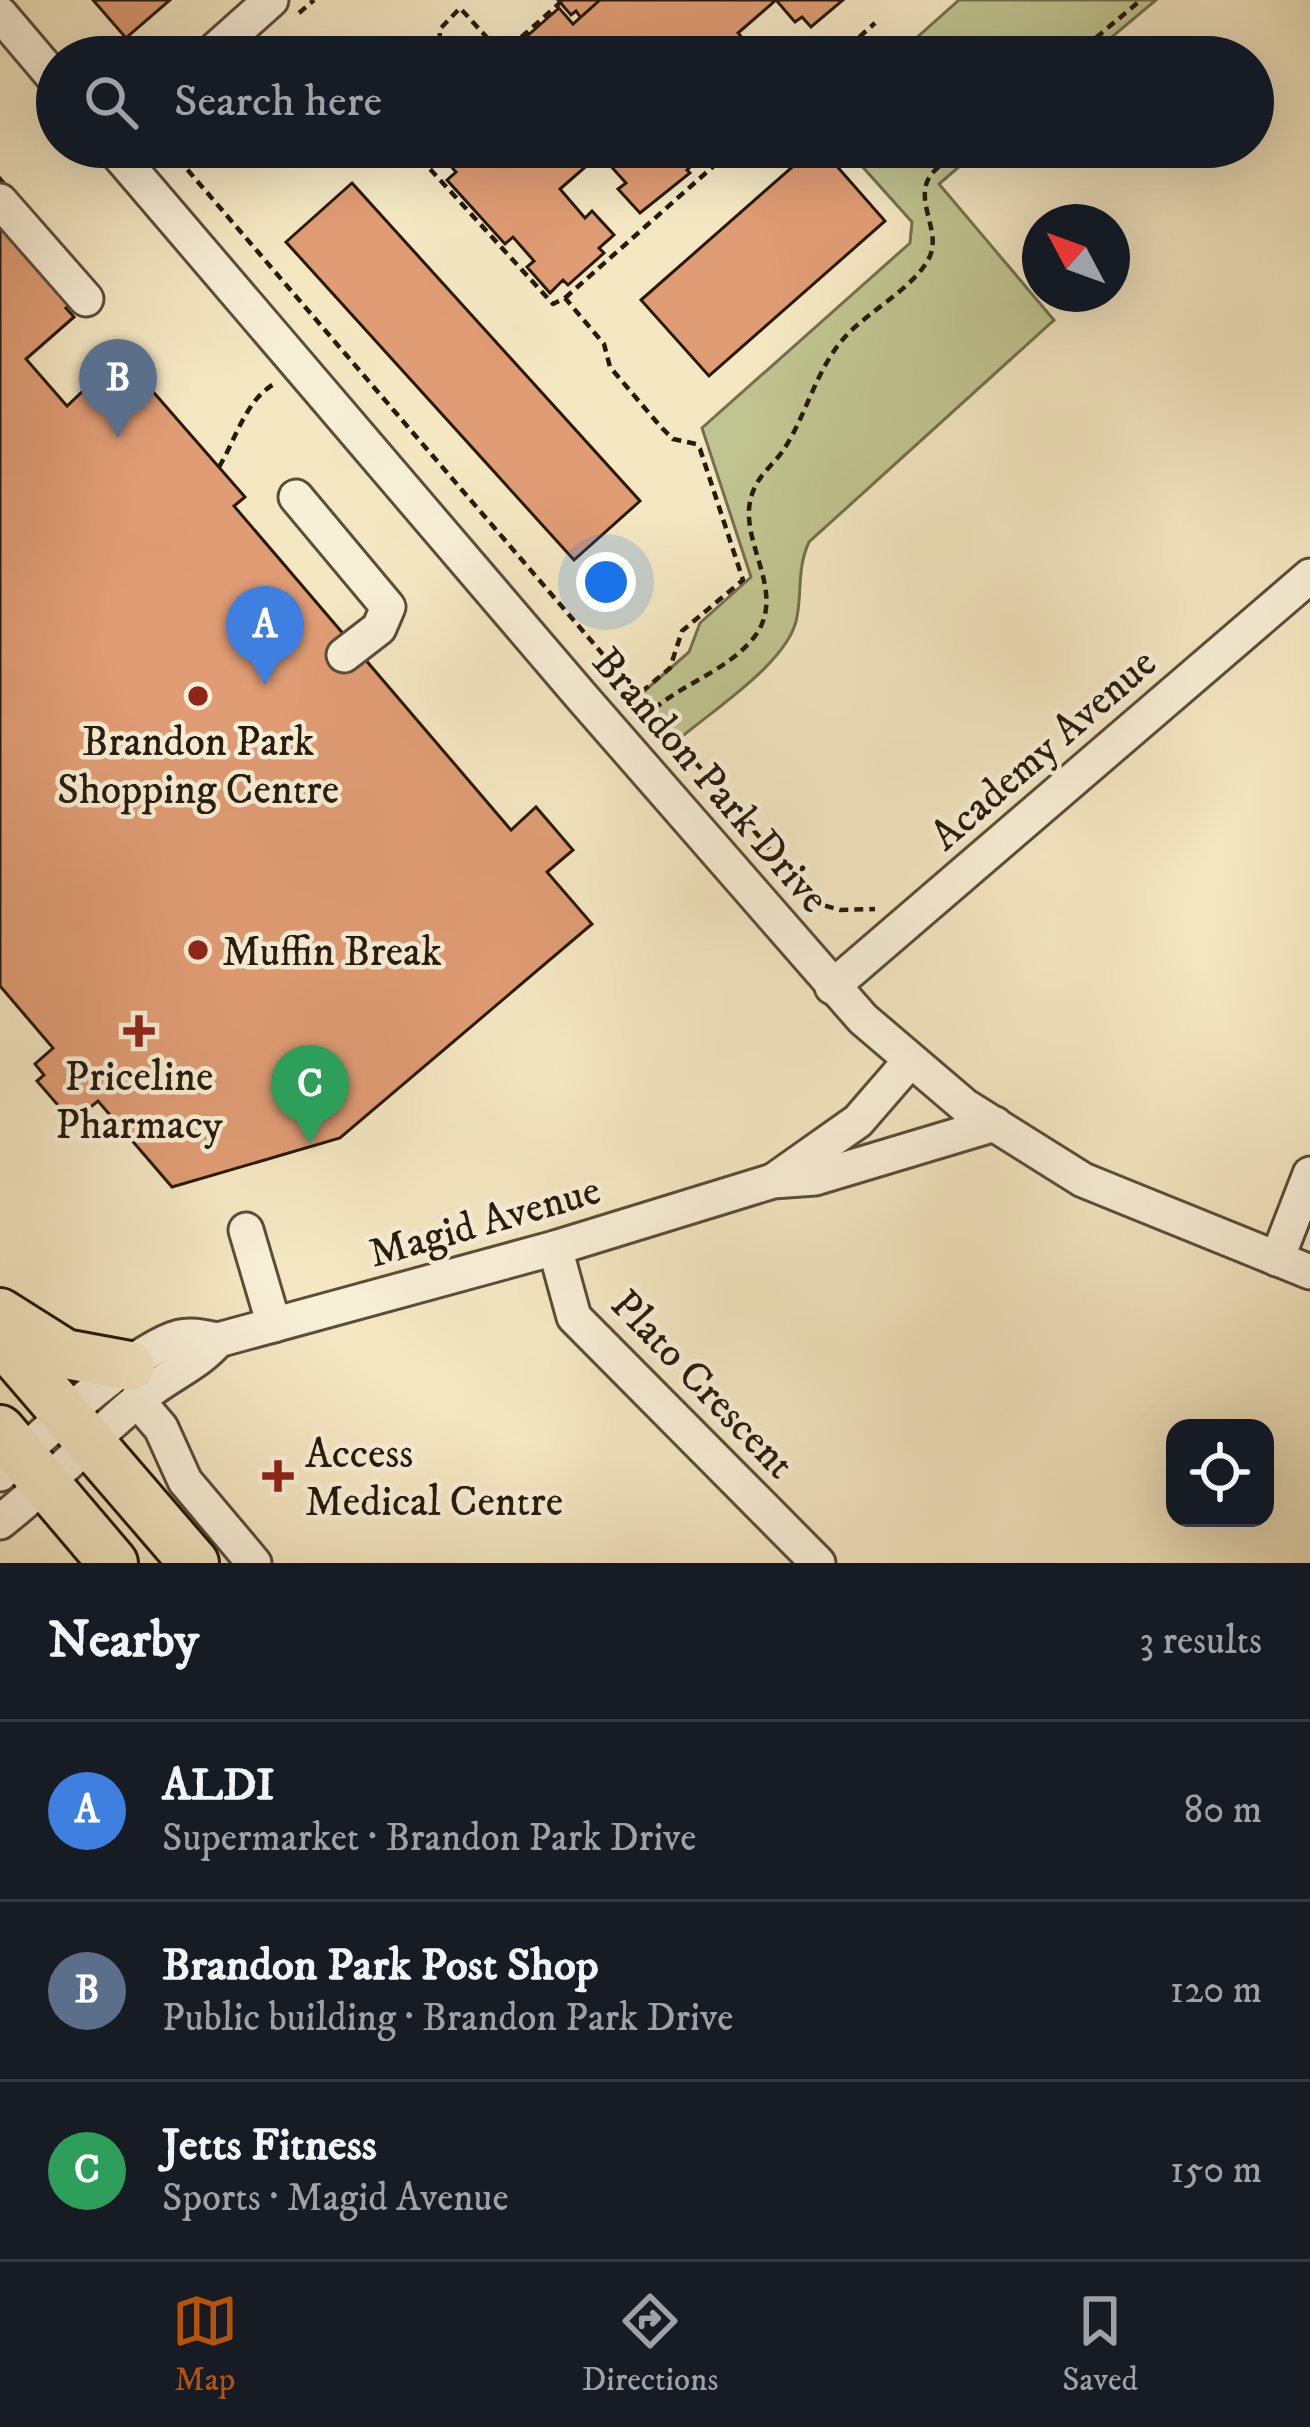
<!DOCTYPE html>
<html lang="en">
<head>
<meta charset="utf-8">
<style>
	:root { --surface:#171b24; --page:#242831; --text:#f1f3f6; --muted:#9ea1a6; --line:#363941; --accent:#b45309 }
	body { margin:0; font-family:"IM FELL DW Pica",serif; background:var(--page); color:var(--text) }
	.controls { position:absolute; right:36px; bottom:36px; display:grid; overflow:hidden; border-radius:24px; box-shadow:0 12px 48px #0002 }
	.controls button { width:108px; height:108px; display:grid; place-items:center; padding:0; border:0; border-bottom:3px solid var(--line); background:var(--surface); color:var(--text); font:60px sans-serif }
	.compass { position:absolute; left:1022px; top:204px; width:108px; height:108px; border-radius:50%; background:var(--surface); box-shadow:0 12px 48px #0002; rotate:311deg }
	.you { position:absolute; left:606px; top:582px; width:42px; height:42px; margin:-30px; border:9px solid #fff; border-radius:50%; background:#1a73e8; box-shadow:0 0 0 18px #1a73e833 }
	.badge { display:grid; place-items:center; width:78px; height:78px; border-radius:50%; background:var(--accent); color:#fff; font-size:39px; font-weight:700 }
	.pin { position:absolute; translate:-50% -99px; filter:drop-shadow(0 3px 6px #0008) }
	.pin::after { content:''; position:absolute; top:63px; width:42px; height:36px; background:inherit; clip-path:polygon(0 0,100% 0,50% 100%) }
	.list { margin:0; padding:0; list-style:none }
	h2 { display:flex; justify-content:space-between; align-items:center; height:156px; margin:0; padding:0 48px; font-size:51px }
	h2 small { font-size:39px; font-weight:400; color:var(--muted) }
	.list li { display:grid; grid-template-columns:78px 1fr auto; gap:36px; align-items:center; box-sizing:border-box; height:180px; padding:0 48px; border-top:3px solid var(--line) }
	.list b { display:block; font-size:45px; white-space:nowrap }
	.list p { margin:0; font-size:39px; white-space:nowrap; color:var(--muted) }
	.list em { font-size:39px; font-style:normal; color:var(--muted) }
	.icon { flex:none; width:66px; height:66px; fill:none; stroke:currentColor; stroke-width:2; stroke-linecap:round; stroke-linejoin:round }
	.map { position:relative; flex:none; width:1310px; height:1563px; overflow:hidden }
	.search { position:absolute; background:var(--surface); box-shadow:0 12px 48px #0002; left:36px; right:36px; top:36px; height:132px; display:flex; align-items:center; gap:30px; box-sizing:border-box; padding:0 42px; border-radius:66px; color:var(--muted); font-size:45px }
	.sheet { height:696px; background:var(--surface) }
	nav { display:flex; justify-content:space-around; align-items:center; box-sizing:border-box; height:168px; border-top:3px solid var(--line); background:var(--surface); font-size:33px; color:var(--muted) }
	nav a { display:grid; justify-items:center; gap:6px }
	nav .on { color:var(--accent) }
	.map>svg:first-child { display:block }
	.green { fill:#c0c490; stroke:#746f4e; stroke-width:3 }
	.building { fill:#e09c74; stroke:#271a0d; stroke-width:3 }
	.lines { fill:none; stroke-linecap:round; stroke-linejoin:round }
	.minor-casing { stroke:#5a4d3a; stroke-width:39 }
	.highway-casing { stroke:#271a0d; stroke-width:54 }
	.path { stroke:#271a0d; stroke-width:4.5; stroke-dasharray:9 6; stroke-linecap:butt }
	.minor { stroke:#f8efd7; stroke-width:33 }
	.highway { stroke:#f4e7c2; stroke-width:48 }
	.poi-dot { fill:#8f2418; stroke:#f8efd7; stroke-width:4.5 }
	.labels { text-anchor:middle; stroke-width:9; stroke-linejoin:round; paint-order:stroke }
	.poi-label { font-size:42px; fill:#271a0d; stroke:#f8efd7 }
	.street-label { font-size:42px; fill:#271a0d; stroke:#f8efd7 }
</style>
</head>
<body>
<div class="map">
<svg width="1310" height="1563" viewBox="0 0 1310 1563">
	<rect width="100%" height="100%" fill="#f4e7c2"/>
	<filter id="stains"><feTurbulence type="fractalNoise" baseFrequency=".00167" numOctaves="4"/><feColorMatrix values="0 0 0 0 .2 0 0 0 0 .09 0 0 0 0 .02 0 0 0 .5 -.17"/></filter>
	<radialGradient id="worn" r=".72"><stop offset=".6" stop-color="#630" stop-opacity="0"/><stop offset="1" stop-color="#630" stop-opacity=".3"/></radialGradient>
	<!-- green -->
	<g class="green">
		<path d="M 959,0 L 1156,0 L 1088,57 L 895,57 Z"/>
		<path d="M 881,147 L 982,147 L 939,184 L 1054,320 L 809,542 C 797,568 802,590 797,617 C 790,661 713,710 679,739 L 641,694 L 689,652 L 700,623 L 751,577 L 702,428 L 910,243 L 912,222 L 861,165 Z"/>
	</g>
	<!-- building -->
	<g class="building">
		<path d="M 93,0 L 170,0 L 126,38 Z"/>
		<path d="M 558,0 L 600,0 L 581,18 L 576,11 L 571,15 Z"/>
		<path d="M 600,0 L 776,0 L 738,33 L 759,57 L 512,57 L 508,53 L 559,8 L 573,24 Z"/>
		<path d="M 776,0 L 843,0 L 811,27 L 802,17 L 795,22 Z"/>
		<path d="M 427,147 L 694,147 L 702,156 L 687,170 L 690,173 L 640,213 L 618,189 L 626,183 L 600,154 L 560,189 L 585,218 L 592,211 L 614,235 L 599,248 L 604,253 L 568,285 L 563,280 L 550,293 L 527,267 L 534,261 L 513,237 L 505,244 L 447,180 L 456,172 L 435,148 L 431,152 Z"/>
		<path d="M 815,147 L 820,147 L 885,221 L 709,376 L 641,300 Z"/>
		<path d="M 0,178 L 93,284 L 66,308 L 74,317 L 26,359 L 67,406 L 121,355 L 245,497 L 234,506 L 511,830 L 536,807 L 573,850 L 547,872 L 592,924 L 340,1138 L 172,1187 L 98,1101 L 79,1116 L 75,1113 L 69,1118 L 37,1081 L 44,1075 L 35,1064 L 53,1048 L 0,986 Z"/>
		<path d="M 352,183 L 640,501 L 574,560 L 286,242 Z"/>
	</g>
	<g class="lines">
		<defs>
			<g id="minor">
				<path d="M 0,14 L 57,81"/>
				<path d="M 207,57 L 271,0"/>
				<path d="M 112,147 L 581,696 L 863,1019 L 965,1106 L 1083,1180 L 1310,1272"/>
				<path d="M 0,201 L 86,299"/>
				<path d="M 296,497 L 388,607 L 379,628 L 344,655"/>
				<path d="M 832,987 L 1310,576"/>
				<path d="M 773,1181 L 858,1121 L 910,1061"/>
				<path d="M 246,1230 L 274,1325"/>
				<path d="M 555,1248 L 574,1317 L 818,1563"/>
				<path d="M 1277,1259 L 1310,1174"/>
				<path d="M 137,1400 L 161,1428 L 185,1481 L 254,1563"/>
				<path d="M 0,1474 C 38,1439 133,1349 180,1337 C 192,1334 206,1338 218,1340 L 555,1248 L 773,1181 L 815,1178 L 995,1124"/>
				<path d="M 0,1522 C 50,1483 94,1436 143,1396 C 168,1375 198,1364 218,1340"/>
			</g>
			<g id="highway">
				<path d="M 0,1313 L 65,1354 L 130,1366"/>
				<path d="M 0,1338 L 194,1563"/>
				<path d="M 0,1430 L 113,1563"/>
			</g>
		</defs>
		<!-- minor casing -->
		<use href="#minor" class="minor-casing"/>
		<!-- highway casing -->
		<use href="#highway" class="highway-casing"/>
		<!-- path -->
		<g class="path">
			<path d="M 299,13 L 314,0"/>
			<path d="M 439,57 L 440,29 L 460,8 L 502,54"/>
			<path d="M 499,57 L 563,0"/>
			<path d="M 837,57 L 875,23"/>
			<path d="M 1073,57 L 1141,0"/>
			<path d="M 168,147 L 816,903 L 840,910 L 875,909"/>
			<path d="M 410,147 L 553,304 L 565,298 L 604,344 L 610,367 L 660,426 L 673,439 L 696,444 L 700,449 L 743,580 L 682,631 L 670,668 L 639,694"/>
			<path d="M 565,298 L 735,147"/>
			<path d="M 219,467 C 236,439 245,401 274,384"/>
			<path d="M 654,709 C 683,684 725,671 751,641 C 795,591 728,536 756,485 C 763,471 776,462 784,449 C 807,414 816,369 845,337 C 867,312 917,286 930,256 C 941,230 914,201 930,176 C 938,165 954,156 965,147"/>
		</g>
		<!-- minor -->
		<use href="#minor" class="minor"/>
		<!-- highway -->
		<use href="#highway" class="highway"/>
	</g>
	<!-- markers -->
	<g class="poi-dot">
		<circle cx="198" cy="696" r="12"/>
		<circle cx="198" cy="950" r="12"/>
		<path d="M133 1013h12v12h12v12h-12v12h-12v-12h-12v-12h12z"/>
		<path d="M272 1458h12v12h12v12h-12v12h-12v-12h-12v-12h12z"/>
	</g>
	<g class="labels">
		<!-- poi labels -->
		<g class="poi-label">
			<text x="198" y="755">Brandon Park<tspan x="198" dy="48">Shopping Centre</tspan></text>
			<text x="222" y="965" text-anchor="start">Muffin Break</text>
			<text x="139" y="1090">Priceline<tspan x="139" dy="48">Pharmacy</tspan></text>
			<text x="305" y="1467" text-anchor="start">Access<tspan x="305" dy="48">Medical Centre</tspan></text>
		</g>
		<!-- street labels -->
		<g class="street-label">
			<text transform="translate(1042 748) rotate(-41)" y="15">Academy Avenue</text>
			<text transform="translate(712 779) rotate(49)" y="15">Brandon Park Drive</text>
			<text transform="translate(484 1220) rotate(-16)" y="15">Magid Avenue</text>
			<text transform="translate(704 1383) rotate(46)" y="15">Plato Crescent</text>
		</g>
	</g>
	<rect width="100%" height="100%" filter="url(#stains)"/>
	<rect width="100%" height="100%" fill="url(#worn)"/>
</svg>
<div class="controls">
<button><svg class="icon" aria-label="locate" viewBox="0 0 24 24"><circle cx="12" cy="12" r="6"/><path d="M12 2v4M12 18v4M2 12h4M18 12h4"/></svg></button>
</div>
<svg class="compass" viewBox="-18 -18 36 36"><path d="M0-13l5 13h-10z" fill="#e53935"/><path d="M0 13l5-13h-10z" fill="#9ea1a6"/></svg>
<div class="you"></div>
<div class="pin badge" style="left:265px;top:685px;background:#3f7fe0">A</div>
<div class="pin badge" style="left:118px;top:438px;background:#5c6f8a">B</div>
<div class="pin badge" style="left:310px;top:1144px;background:#2e9e5b">C</div>
<div class="search"><svg class="icon" aria-label="search" viewBox="0 0 24 24"><circle cx="10" cy="10" r="6"/><path d="M15 15l6 6"/></svg>Search here</div>
</div>
<section class="sheet">
<h2>Nearby<small>3 results</small></h2>
<ul class="list">
<li><span class="badge" style="background:#3f7fe0">A</span><div><b>ALDI</b><p>Supermarket · Brandon Park Drive</p></div><em>80 m</em></li>
<li><span class="badge" style="background:#5c6f8a">B</span><div><b>Brandon Park Post Shop</b><p>Public building · Brandon Park Drive</p></div><em>120 m</em></li>
<li><span class="badge" style="background:#2e9e5b">C</span><div><b>Jetts Fitness</b><p>Sports · Magid Avenue</p></div><em>150 m</em></li>
</ul>
</section>
<nav>
<a class="on"><svg class="icon" aria-label="map" viewBox="0 0 24 24"><path d="M3 6l6-2 6 2 6-2v14l-6 2-6-2-6 2zM9 4v14M15 6v14"/></svg>Map</a>
<a><svg class="icon" aria-label="directions" viewBox="0 0 24 24"><path d="M12 3l9 9-9 9-9-9zM9 14v-3h6M13 9l2 2-2 2"/></svg>Directions</a>
<a><svg class="icon" aria-label="saved" viewBox="0 0 24 24"><path d="M7 4h10v16l-5-4-5 4z"/></svg>Saved</a>
</nav>
</body>
</html>
